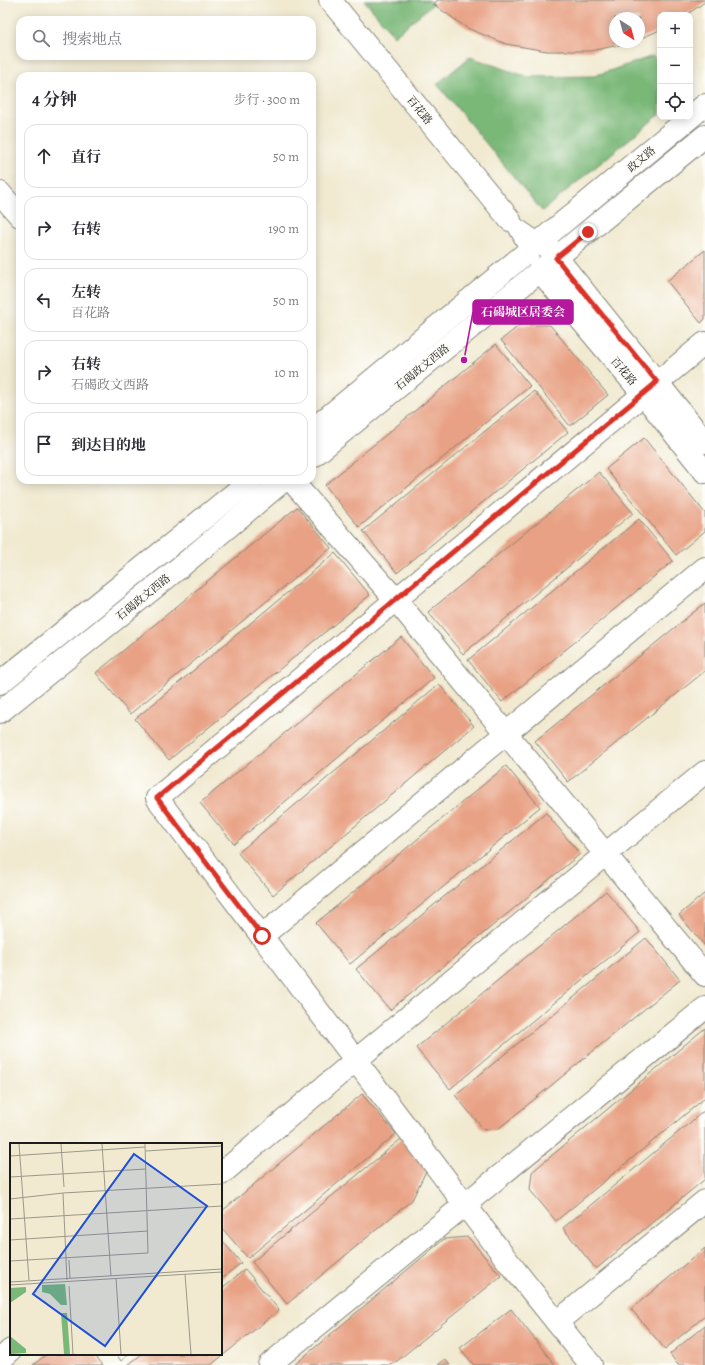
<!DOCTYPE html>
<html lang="zh">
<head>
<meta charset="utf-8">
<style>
	:root { --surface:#fff; --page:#f7f7f7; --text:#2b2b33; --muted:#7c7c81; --line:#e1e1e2 }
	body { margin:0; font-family:Alegreya,"Noto Serif SC",serif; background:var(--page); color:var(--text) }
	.controls { position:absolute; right:12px; top:12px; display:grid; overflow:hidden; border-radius:8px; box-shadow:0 2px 10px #0003 }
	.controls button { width:36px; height:36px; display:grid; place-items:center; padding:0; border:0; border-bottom:1px solid var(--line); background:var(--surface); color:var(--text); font:20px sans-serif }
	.compass { position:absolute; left:609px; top:12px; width:36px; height:36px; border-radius:50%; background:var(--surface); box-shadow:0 2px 10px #0003; rotate:144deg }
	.stop { position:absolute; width:12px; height:12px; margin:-9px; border:3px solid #d93025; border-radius:50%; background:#fff }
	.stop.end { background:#d93025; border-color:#fff; box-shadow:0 1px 4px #0008 }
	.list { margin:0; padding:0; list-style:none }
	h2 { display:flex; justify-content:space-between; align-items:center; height:52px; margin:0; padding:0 16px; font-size:17px }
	h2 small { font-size:13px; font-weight:400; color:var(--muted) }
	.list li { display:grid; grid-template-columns:26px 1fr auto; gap:12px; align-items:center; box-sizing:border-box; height:64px; margin:0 8px 8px; padding:0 8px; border:1px solid var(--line); border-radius:12px }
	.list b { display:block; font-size:15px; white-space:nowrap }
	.list p { margin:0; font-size:13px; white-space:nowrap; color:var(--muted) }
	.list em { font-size:13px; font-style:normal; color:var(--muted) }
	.icon { flex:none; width:22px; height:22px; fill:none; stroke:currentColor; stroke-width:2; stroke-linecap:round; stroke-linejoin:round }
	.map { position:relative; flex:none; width:705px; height:1365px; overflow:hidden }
	.search { position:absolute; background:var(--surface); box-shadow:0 2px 10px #0003; left:16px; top:16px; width:300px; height:44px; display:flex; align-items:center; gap:10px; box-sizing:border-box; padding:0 14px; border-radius:12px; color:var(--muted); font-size:15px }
	.panel { position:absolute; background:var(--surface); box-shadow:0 2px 10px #0003; left:16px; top:72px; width:300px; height:412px; border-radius:12px }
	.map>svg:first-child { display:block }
	.forest { fill:#7ab878; stroke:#4b6a4a }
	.building { fill:#e8a184 }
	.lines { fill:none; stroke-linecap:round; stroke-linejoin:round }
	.service-casing { stroke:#868376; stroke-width:14 }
	.minor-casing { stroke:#868376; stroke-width:24 }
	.tertiary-casing { stroke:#868376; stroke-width:24 }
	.service { stroke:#fff; stroke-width:12 }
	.minor { stroke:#fff; stroke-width:22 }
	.tertiary { stroke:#fff; stroke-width:22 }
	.route { stroke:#d93025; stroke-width:5 }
	.labels { text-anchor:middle; stroke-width:3.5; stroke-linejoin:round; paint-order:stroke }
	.street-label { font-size:11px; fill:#1c1c1c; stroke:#fdfcf7 }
	.inset-road { fill:none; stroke:#9c9889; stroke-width:1 }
	.view { fill:#1d4ed8; fill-opacity:0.15; stroke:#1d4ed8; stroke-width:2 }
	.inset-edge { fill:none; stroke:#1c1c1c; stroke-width:2 }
	.leader { fill:none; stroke:#b5179e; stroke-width:1.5 }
	.callout-dot { fill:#b5179e; stroke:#fdfcf7; stroke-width:1.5 }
	.callout { fill:#b5179e; stroke:#b5179e; stroke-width:1.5 }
	.callout-label { font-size:12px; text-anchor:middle; font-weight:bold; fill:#fff }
</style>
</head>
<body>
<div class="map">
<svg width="705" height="1365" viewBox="0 0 705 1365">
	<rect width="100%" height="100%" fill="#fdfcf7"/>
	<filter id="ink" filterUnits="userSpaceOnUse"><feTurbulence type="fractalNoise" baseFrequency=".025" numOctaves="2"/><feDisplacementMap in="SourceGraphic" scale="8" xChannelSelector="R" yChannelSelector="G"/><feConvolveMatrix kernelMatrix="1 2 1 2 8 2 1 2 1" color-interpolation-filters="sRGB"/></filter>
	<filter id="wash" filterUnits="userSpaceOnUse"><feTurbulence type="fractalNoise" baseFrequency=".012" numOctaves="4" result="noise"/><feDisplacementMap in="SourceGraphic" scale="16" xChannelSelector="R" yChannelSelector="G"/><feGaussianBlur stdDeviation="0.9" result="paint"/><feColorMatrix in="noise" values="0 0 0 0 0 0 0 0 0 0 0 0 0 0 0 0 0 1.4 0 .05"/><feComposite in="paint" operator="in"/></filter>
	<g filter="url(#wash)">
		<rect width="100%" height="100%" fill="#f1ead1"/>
		<!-- forest -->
		<g class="forest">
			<path d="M 364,0 L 429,0 L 433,4 L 394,36 Z"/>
			<path d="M 653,56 L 660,64 L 660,114 L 542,211 L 437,84 L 470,57 L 528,77 L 594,76 Z"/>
		</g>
		<g id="blocks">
			<!-- building -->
			<g class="building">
				<path d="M 438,0 L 705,0 L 705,2 L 686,15 L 660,15 L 660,30 L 639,39 L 639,18 L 615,18 L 615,42 L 629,43 L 590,51 L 547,51 L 506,44 L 467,28 L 433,4 Z"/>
				<path d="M 705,250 L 705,319 L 701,323 L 667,281 Z"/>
				<path d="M 520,325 L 550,325 L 608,395 L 570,426 L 501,340 Z"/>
				<path d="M 496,344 L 530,386 L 359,527 L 325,485 Z"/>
				<path d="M 534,391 L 568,432 L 397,573 L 363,531 Z"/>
				<path d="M 644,438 L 705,513 L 705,531 L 676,555 L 606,469 Z"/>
				<path d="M 599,472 L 633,513 L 463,654 L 428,612 Z"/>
				<path d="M 297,507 L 331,548 L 130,714 L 96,673 Z"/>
				<path d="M 639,519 L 673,561 L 502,702 L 468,660 Z"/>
				<path d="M 335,553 L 370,595 L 169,760 L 135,719 Z"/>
				<path d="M 705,603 L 705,671 L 568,782 L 535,741 Z"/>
				<path d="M 401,637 L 434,678 L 234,844 L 200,803 Z"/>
				<path d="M 439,684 L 474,726 L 273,895 L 238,853 Z"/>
				<path d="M 506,766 L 540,807 L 350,964 L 316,923 Z"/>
				<path d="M 546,813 L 580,854 L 390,1010 L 356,969 Z"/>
				<path d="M 606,891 L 640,932 L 450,1089 L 416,1048 Z"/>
				<path d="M 705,893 L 705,946 L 679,915 Z"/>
				<path d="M 646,938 L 680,980 L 498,1129 L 484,1130 L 455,1095 Z"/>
				<path d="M 705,1028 L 705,1098 L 556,1221 L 530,1190 L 532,1172 Z"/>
				<path d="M 362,1094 L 396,1134 L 248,1258 L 221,1227 L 221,1212 Z"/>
				<path d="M 705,1110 L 705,1179 L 596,1269 L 563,1228 Z"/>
				<path d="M 401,1139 L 427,1169 L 412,1200 L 287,1304 L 252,1262 Z"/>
				<path d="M 468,1237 L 501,1276 L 392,1365 L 294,1365 L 444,1239 Z"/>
				<path d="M 221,1239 L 241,1263 L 221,1279 Z"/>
				<path d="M 705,1248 L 705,1316 L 665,1349 L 631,1309 Z"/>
				<path d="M 245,1269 L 279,1310 L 211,1365 L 128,1365 L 142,1354 L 221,1354 L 221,1289 Z"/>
				<path d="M 511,1309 L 555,1365 L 474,1365 L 460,1348 Z"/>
				<path d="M 705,1325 L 705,1365 L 678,1365 L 670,1354 Z"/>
				<path d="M 47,1354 L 94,1354 L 103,1365 L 33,1365 Z"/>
				<path d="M 116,1354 L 129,1354 L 121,1361 Z"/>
				<path d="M 445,1359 L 450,1365 L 438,1365 Z"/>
			</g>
		</g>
	</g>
	<g filter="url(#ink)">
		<use href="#blocks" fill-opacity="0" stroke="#868376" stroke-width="1"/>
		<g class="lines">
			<defs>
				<g id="service">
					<path d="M 510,220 L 528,253 L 540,271"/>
					<path d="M 511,220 L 542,241"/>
				</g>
				<g id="minor">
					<path d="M 330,0 L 510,220"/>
					<path d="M 0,193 L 20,216"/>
					<path d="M 544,242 L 705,442"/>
					<path d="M 540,271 L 643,394 L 705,472"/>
					<path d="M 291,480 L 396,600 L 705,975"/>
					<path d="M 262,936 L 705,568"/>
					<path d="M 221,1174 L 356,1060 L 705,772"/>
					<path d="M 557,1322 L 705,1201"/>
					<path d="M 0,1360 L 11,1350"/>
					<path d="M 269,1365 L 705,1008"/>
					<path d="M 591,1365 L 510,1264 L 157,798 L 705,343"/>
				</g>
				<g id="tertiary">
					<path d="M 312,430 L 705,105"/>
					<path d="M 312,457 L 705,136"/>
					<path d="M 0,683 L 251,480"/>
					<path d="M 0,712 L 185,563 L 284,480"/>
				</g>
			</defs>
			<!-- service casing -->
			<use href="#service" class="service-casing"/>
			<!-- minor casing -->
			<use href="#minor" class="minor-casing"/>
			<!-- tertiary casing -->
			<use href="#tertiary" class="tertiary-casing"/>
			<!-- service -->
			<use href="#service" class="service"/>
			<!-- minor -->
			<use href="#minor" class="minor"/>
			<!-- tertiary -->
			<use href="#tertiary" class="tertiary"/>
		</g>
	</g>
	<g class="lines" filter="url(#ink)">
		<!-- route -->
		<path class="route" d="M 262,936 L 157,798 L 657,382 L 556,258 L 588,232"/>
	</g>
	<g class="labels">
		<!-- street labels -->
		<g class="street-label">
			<text transform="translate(420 110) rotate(51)" y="4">百花路</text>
			<text transform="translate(641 159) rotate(-40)" y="4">政文路</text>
			<text transform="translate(422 367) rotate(-39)" y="4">石碣政文西路</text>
			<text transform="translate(624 371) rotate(50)" y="4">百花路</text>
			<text transform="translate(143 597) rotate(-39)" y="4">石碣政文西路</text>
		</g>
	</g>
	<!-- overview -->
	<g transform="translate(10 1143)">
		<rect width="212" height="212" fill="#f1ead1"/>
		<path d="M 55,141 L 57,162 L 51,162 L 40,151 L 32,149 L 32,142 ZM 16,144 L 16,149 L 0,160 L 0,145 ZM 51,170 L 57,170 L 60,211 L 54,211 ZM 0,193 L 16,206 L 16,210 L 0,211 Z" fill="#7ab878"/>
		<path class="inset-road" d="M 9,1 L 19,137M 51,1 L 54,44M 92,1 L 101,133M 136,8 L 212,3M 0,13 L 135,4M 0,34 L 136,26M 53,50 L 57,137M 0,56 L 53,50 L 212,41M 0,76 L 212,63M 0,97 L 138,88M 59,117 L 60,135M 0,118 L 138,110 L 135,1M 175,131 L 181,211M 106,135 L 111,211M 0,139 L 212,126M 0,142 L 212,129M 59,143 L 63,211"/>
		<path class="view" d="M 124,11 L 197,63 L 95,203 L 23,151 Z"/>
		<rect width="212" height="212" class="inset-edge"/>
	</g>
	<!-- callouts -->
	<path class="leader" d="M464 360L473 312"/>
	<circle class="callout-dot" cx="464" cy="360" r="4"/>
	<rect class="callout" x="473" y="300" width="100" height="24" rx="4"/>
	<g class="callout-label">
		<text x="523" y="316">石碣城区居委会</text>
	</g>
</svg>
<div class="controls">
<button>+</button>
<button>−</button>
<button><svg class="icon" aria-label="locate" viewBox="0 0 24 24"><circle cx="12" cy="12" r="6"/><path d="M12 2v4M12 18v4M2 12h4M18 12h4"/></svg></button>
</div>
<svg class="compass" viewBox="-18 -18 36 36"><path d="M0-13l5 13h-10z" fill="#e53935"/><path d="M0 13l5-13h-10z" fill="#7c7c81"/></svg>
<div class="stop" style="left:262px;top:936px"></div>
<div class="stop end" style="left:588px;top:232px"></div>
<div class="search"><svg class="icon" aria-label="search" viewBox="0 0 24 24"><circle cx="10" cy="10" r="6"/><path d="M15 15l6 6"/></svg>搜索地点</div>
<section class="panel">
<h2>4 分钟<small>步行 · 300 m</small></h2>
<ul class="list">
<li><svg class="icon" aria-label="ahead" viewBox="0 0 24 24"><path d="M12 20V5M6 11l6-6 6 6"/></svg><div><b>直行</b></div><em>50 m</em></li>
<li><svg class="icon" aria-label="right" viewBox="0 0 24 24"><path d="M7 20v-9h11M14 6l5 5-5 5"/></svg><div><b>右转</b></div><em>190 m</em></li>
<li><svg class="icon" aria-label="left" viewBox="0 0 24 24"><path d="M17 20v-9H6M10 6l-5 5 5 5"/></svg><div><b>左转</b><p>百花路</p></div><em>50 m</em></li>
<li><svg class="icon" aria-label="right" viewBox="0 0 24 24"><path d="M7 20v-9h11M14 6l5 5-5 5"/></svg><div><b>右转</b><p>石碣政文西路</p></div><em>10 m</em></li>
<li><svg class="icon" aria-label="arrive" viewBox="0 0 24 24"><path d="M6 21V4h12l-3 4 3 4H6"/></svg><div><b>到达目的地</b></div></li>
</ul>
</section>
</div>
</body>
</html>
